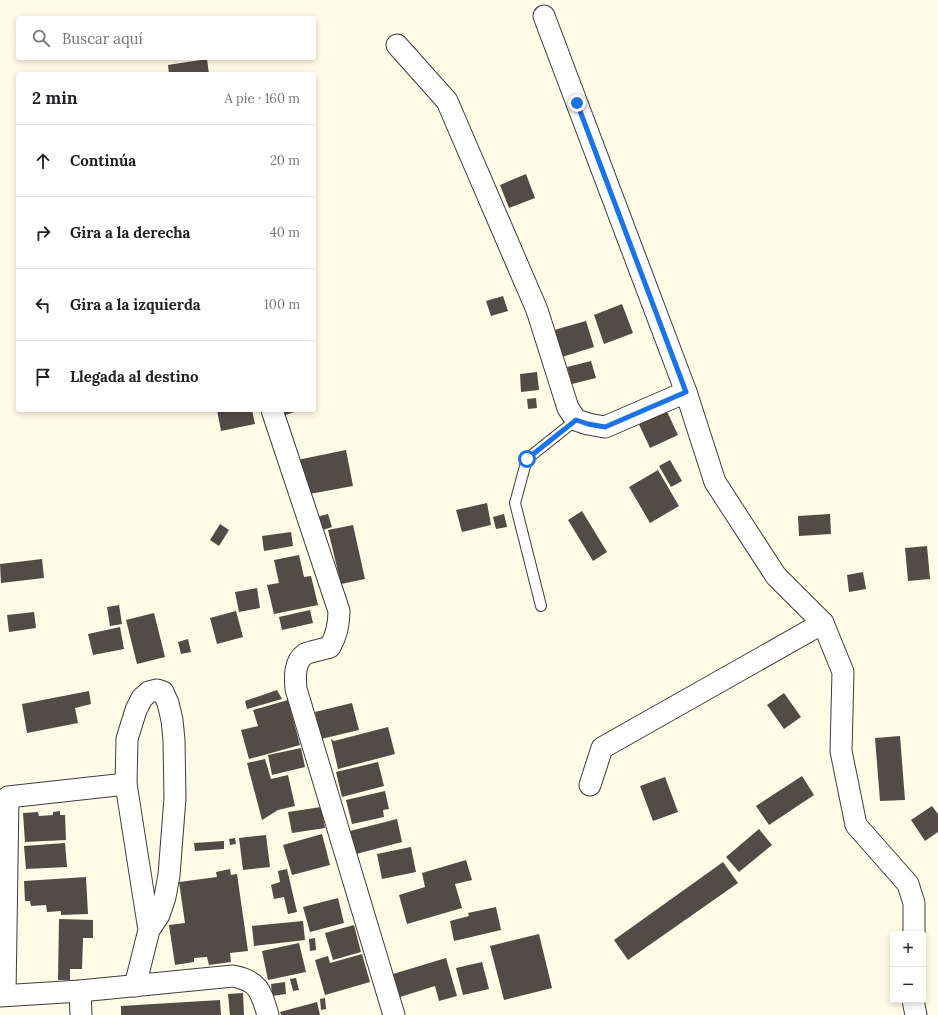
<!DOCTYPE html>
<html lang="es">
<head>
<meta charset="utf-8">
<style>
	:root { --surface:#fff; --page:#f2f2f2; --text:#202124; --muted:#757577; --line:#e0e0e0 }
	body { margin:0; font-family:Lora,serif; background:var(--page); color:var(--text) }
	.controls { position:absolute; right:12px; bottom:12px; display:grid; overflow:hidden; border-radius:4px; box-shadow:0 2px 6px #0003 }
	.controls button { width:36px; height:36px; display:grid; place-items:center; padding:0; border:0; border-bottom:1px solid var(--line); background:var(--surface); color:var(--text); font:20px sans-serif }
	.stop { position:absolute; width:12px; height:12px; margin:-9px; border:3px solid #1a73e8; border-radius:50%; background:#fff }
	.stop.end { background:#1a73e8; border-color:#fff; box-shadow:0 1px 4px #0008 }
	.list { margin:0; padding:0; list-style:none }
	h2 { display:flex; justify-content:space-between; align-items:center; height:52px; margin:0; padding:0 16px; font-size:17px }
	h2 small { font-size:13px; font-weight:400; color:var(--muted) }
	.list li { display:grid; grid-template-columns:26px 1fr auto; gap:12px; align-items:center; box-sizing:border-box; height:72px; padding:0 16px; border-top:1px solid var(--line) }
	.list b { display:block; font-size:15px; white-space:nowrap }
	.list em { font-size:13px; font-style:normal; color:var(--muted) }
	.icon { flex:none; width:22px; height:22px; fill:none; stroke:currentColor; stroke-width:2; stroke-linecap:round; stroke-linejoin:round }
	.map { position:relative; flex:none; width:938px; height:1015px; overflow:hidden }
	.search { position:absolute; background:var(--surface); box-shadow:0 2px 6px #0003; left:16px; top:16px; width:300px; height:44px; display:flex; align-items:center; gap:10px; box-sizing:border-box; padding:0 14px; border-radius:4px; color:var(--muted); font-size:15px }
	.panel { position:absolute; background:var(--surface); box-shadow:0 2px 6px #0003; left:16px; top:72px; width:300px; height:340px; border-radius:4px }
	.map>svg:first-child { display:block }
	.building { fill:#524b46 }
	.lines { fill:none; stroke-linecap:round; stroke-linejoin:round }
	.service-casing { stroke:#3d3d3d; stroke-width:12 }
	.minor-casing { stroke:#3d3d3d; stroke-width:23 }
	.service { stroke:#fff; stroke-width:10 }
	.minor { stroke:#fff; stroke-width:21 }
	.route { stroke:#1a73e8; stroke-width:5 }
</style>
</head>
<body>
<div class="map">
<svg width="938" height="1015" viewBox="0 0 938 1015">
	<rect width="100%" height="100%" fill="#fffbe6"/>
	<!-- building -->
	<g class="building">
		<path d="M 207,59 L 209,74 L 169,74 L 168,65 Z"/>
		<path d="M 526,174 L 535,198 L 509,208 L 500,185 Z"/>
		<path d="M 503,296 L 508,311 L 491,316 L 486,301 Z"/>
		<path d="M 622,304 L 633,333 L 604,344 L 594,315 Z"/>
		<path d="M 586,321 L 594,347 L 562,357 L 554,330 Z"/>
		<path d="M 591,361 L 596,378 L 572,384 L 567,367 Z"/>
		<path d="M 537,372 L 539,390 L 521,392 L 520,374 Z"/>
		<path d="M 536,398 L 537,408 L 528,409 L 527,399 Z"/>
		<path d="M 663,403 L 678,435 L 650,448 L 635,416 Z"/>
		<path d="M 217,410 L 252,410 L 255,424 L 221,431 Z"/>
		<path d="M 280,410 L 301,410 L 282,416 Z"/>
		<path d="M 346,450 L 353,486 L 304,495 L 297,460 Z"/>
		<path d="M 670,460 L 682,481 L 671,487 L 659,466 Z"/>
		<path d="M 658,470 L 679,506 L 650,523 L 629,487 Z"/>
		<path d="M 487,503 L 491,525 L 462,532 L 456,510 Z"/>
		<path d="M 582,511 L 607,552 L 593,561 L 568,520 Z"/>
		<path d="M 328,514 L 332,527 L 320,531 L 316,517 Z"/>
		<path d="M 504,514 L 507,527 L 496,529 L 493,517 Z"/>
		<path d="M 830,514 L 831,534 L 799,536 L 798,516 Z"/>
		<path d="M 220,524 L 229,530 L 219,546 L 210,540 Z"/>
		<path d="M 353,525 L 365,579 L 341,584 L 328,530 Z"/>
		<path d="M 291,532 L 293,546 L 264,551 L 262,536 Z"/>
		<path d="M 927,546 L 930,579 L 908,581 L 905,548 Z"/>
		<path d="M 299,555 L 304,577 L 311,576 L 318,605 L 274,614 L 267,585 L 279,583 L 274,560 Z"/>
		<path d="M 42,559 L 44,578 L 1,583 L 0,564 Z"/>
		<path d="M 863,572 L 866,589 L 849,592 L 847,575 Z"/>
		<path d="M 257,588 L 260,608 L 239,612 L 235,592 Z"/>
		<path d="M 119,605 L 122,624 L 110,626 L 107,607 Z"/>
		<path d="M 310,610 L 313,623 L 282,630 L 279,617 Z"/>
		<path d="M 236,611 L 243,637 L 217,644 L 210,618 Z"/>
		<path d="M 34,612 L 36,628 L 9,632 L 7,615 Z"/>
		<path d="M 154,613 L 165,657 L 137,664 L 126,620 Z"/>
		<path d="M 120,627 L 124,649 L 93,655 L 88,634 Z"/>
		<path d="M 188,639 L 191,652 L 181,654 L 178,642 Z"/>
		<path d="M 277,690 L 282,699 L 247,709 L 245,701 Z"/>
		<path d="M 89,691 L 91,704 L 75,708 L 78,723 L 27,733 L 22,704 Z"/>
		<path d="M 784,693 L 801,717 L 784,729 L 767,705 Z"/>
		<path d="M 288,700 L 300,745 L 249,759 L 241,730 L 258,726 L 253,710 Z"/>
		<path d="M 352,703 L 359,730 L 321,739 L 315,712 Z"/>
		<path d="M 388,727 L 395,754 L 338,769 L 331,739 L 334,741 Z"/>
		<path d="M 900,736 L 905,800 L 880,801 L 875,738 Z"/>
		<path d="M 301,748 L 305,767 L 272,775 L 268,755 Z"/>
		<path d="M 265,759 L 271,779 L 288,775 L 295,806 L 278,810 L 262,820 L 247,763 Z"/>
		<path d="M 378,762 L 384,786 L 342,797 L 336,772 Z"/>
		<path d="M 802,776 L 814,795 L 769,825 L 756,806 Z"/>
		<path d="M 665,777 L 678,812 L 653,821 L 640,786 Z"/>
		<path d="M 385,791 L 389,809 L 383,810 L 384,817 L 352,824 L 346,800 Z"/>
		<path d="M 932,806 L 938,814 L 938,832 L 925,841 L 911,820 Z"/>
		<path d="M 321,807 L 325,828 L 292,833 L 288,812 Z"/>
		<path d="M 60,811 L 60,815 L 65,815 L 66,840 L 25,842 L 23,813 L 38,812 L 39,816 L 53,815 L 53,812 Z"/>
		<path d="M 397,819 L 402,842 L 356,854 L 350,831 Z"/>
		<path d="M 759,829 L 772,845 L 739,872 L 726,857 Z"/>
		<path d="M 322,834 L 330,865 L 292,875 L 283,845 Z"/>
		<path d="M 266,835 L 270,867 L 243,870 L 239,838 Z"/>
		<path d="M 235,838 L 236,844 L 230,845 L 229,839 Z"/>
		<path d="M 224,841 L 224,849 L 195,851 L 194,843 Z"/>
		<path d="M 65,843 L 67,867 L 26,869 L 24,846 Z"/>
		<path d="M 411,847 L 416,872 L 382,879 L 377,854 Z"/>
		<path d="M 466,860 L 472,880 L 455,884 L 462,908 L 407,924 L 399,895 L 425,887 L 422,873 Z"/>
		<path d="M 723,862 L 738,883 L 628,960 L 614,940 Z"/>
		<path d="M 230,869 L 231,875 L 237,874 L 248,951 L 230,953 L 231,962 L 209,965 L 207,957 L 194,958 L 194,962 L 175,965 L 169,925 L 185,923 L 179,882 L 217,877 L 216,872 Z"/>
		<path d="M 287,869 L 297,912 L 288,914 L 284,897 L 274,899 L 271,885 L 280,882 L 278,871 Z"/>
		<path d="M 86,877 L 88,914 L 61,915 L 61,911 L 47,912 L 46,905 L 31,906 L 30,901 L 25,901 L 24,881 Z"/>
		<path d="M 338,898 L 344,923 L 310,932 L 303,907 Z"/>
		<path d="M 496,907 L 501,930 L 454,941 L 450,921 L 469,916 L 468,913 Z"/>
		<path d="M 59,919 L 93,920 L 93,938 L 83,938 L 82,969 L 70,969 L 70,980 L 58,980 Z"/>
		<path d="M 303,921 L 305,940 L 254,946 L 252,926 Z"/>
		<path d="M 354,925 L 361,952 L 333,960 L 325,933 Z"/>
		<path d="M 539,934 L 552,988 L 504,1000 L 490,946 Z"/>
		<path d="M 315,938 L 316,950 L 310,951 L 309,939 Z"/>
		<path d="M 299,943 L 306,972 L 268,980 L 262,951 Z"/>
		<path d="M 362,954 L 370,982 L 325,995 L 315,960 L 328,956 L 330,963 Z"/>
		<path d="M 446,958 L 457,996 L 439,1001 L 435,986 L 400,997 L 393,974 Z"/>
		<path d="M 482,962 L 489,989 L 463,995 L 456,968 Z"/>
		<path d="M 296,978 L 299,990 L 293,991 L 290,979 Z"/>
		<path d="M 285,982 L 286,994 L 272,996 L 271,984 Z"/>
		<path d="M 243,993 L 244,1015 L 230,1015 L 228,994 Z"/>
		<path d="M 325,998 L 326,1009 L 321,1010 L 320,999 Z"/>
		<path d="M 220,1000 L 221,1015 L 121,1015 L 121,1006 Z"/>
		<path d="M 317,1002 L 320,1015 L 281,1015 L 280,1012 Z"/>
	</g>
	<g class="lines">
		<defs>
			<path id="service" d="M 541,606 L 515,503 L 527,459 L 576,420"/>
			<g id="minor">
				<path d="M 544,16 L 686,392 L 715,482 L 776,576 L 823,623 L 843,672 L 841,751 L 856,825 L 908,884 L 914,903 L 914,934"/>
				<path d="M 397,45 L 447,101 L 537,310 L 568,408 L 576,420 L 588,424 L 605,427 L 686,392"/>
				<path d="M 272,410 L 339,611 C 339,625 337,635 330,647 C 324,649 309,652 305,654 C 294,662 295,677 296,689 L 394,1015"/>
				<path d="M 590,785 L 602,748 L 823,623"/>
				<path d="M 135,986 L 149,930 L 159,915 L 165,897 L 169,875 L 175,798 L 174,740 L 172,720 L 168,703 L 163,692 L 157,690 L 149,692 L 142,698 L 136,710 L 127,739 L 126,784 L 149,930"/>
				<path d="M 80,991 L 81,1015"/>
				<path d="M 5,995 L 8,797 L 126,784"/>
				<path d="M 0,996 L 80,991 L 233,976 C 259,981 261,992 268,1015"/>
				<path d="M 913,1000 L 916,1015"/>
			</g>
		</defs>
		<!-- service casing -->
		<use href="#service" class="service-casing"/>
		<!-- minor casing -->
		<use href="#minor" class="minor-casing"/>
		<!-- service -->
		<use href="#service" class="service"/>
		<!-- minor -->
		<use href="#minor" class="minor"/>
	</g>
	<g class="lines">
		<!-- route -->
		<path class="route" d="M 527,459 L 576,420 L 588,424 L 605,427 L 686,392 L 577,103"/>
	</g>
</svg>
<div class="controls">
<button>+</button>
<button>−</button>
</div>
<div class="stop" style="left:527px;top:459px"></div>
<div class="stop end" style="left:577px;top:103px"></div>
<div class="search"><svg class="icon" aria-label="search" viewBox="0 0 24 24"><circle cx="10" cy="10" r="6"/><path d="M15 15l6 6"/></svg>Buscar aquí</div>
<section class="panel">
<h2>2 min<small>A pie · 160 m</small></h2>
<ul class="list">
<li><svg class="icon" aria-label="ahead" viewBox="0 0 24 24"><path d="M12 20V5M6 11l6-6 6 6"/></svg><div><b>Continúa</b></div><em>20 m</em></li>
<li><svg class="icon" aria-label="right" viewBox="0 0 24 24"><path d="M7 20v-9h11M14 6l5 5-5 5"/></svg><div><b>Gira a la derecha</b></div><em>40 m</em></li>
<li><svg class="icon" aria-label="left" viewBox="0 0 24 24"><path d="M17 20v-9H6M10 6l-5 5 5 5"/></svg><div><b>Gira a la izquierda</b></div><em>100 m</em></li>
<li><svg class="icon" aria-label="arrive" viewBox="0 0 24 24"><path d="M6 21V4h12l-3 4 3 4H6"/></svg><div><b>Llegada al destino</b></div></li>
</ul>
</section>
</div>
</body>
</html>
